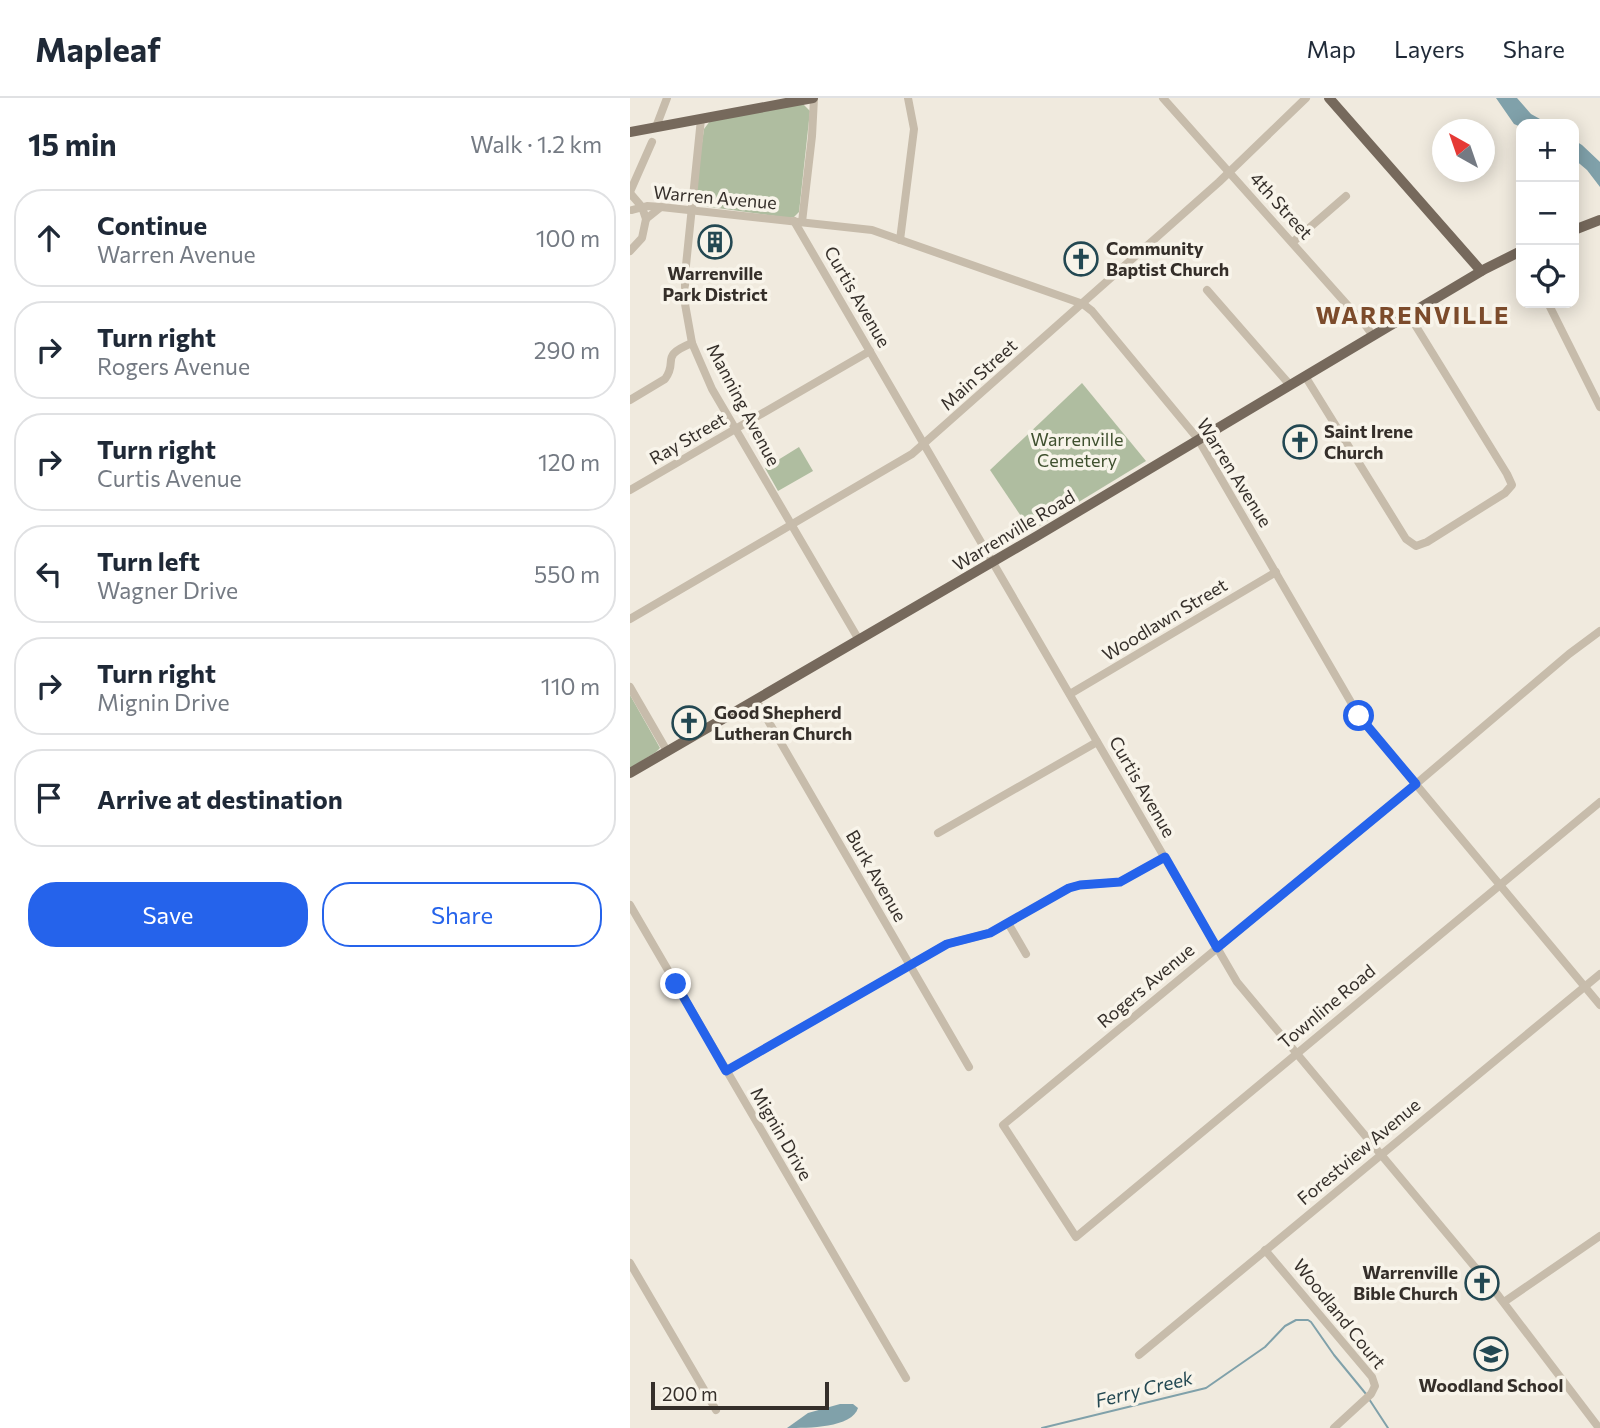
<!DOCTYPE html>
<html lang="en">
<head>
<meta charset="utf-8">
<style>
	:root { --surface:#fff; --page:#f6f6f7; --text:#1f2937; --muted:#747a83; --line:#e0e1e3; --accent:#2563eb }
	body { margin:0; font-family:Commissioner,sans-serif; background:var(--page); color:var(--text) }
	.controls { position:absolute; right:21px; top:21px; display:grid; overflow:hidden; border-radius:14px; box-shadow:0 4px 18px #0003 }
	.controls button { width:63px; height:63px; display:grid; place-items:center; padding:0; border:0; border-bottom:2px solid var(--line); background:var(--surface); color:var(--text); font:35px sans-serif }
	.compass { position:absolute; left:802px; top:21px; width:63px; height:63px; border-radius:50%; background:var(--surface); box-shadow:0 4px 18px #0003; rotate:320deg }
	.scale { position:absolute; left:21px; bottom:18px; width:178px; box-sizing:border-box; padding-left:7px; border:4px solid #352f2a; border-top:0; font-size:19px; line-height:24px; white-space:nowrap; color:#352f2a; -webkit-text-stroke:5px #f8f4ea; paint-order:stroke }
	.stop { position:absolute; width:21px; height:21px; margin:-16px; border:5px solid #2563eb; border-radius:50%; background:#fff }
	.stop.end { background:#2563eb; border-color:#fff; box-shadow:0 2px 7px #0008 }
	.list { margin:0; padding:0; list-style:none }
	h2 { display:flex; justify-content:space-between; align-items:center; height:91px; margin:0; padding:0 28px; font-size:30px }
	h2 small { font-size:23px; font-weight:400; color:var(--muted) }
	.list li { display:grid; grid-template-columns:46px 1fr auto; gap:21px; align-items:center; box-sizing:border-box; height:98px; margin:0 14px 14px; padding:0 14px; border:2px solid var(--line); border-radius:28px }
	.list b { display:block; font-size:26px; white-space:nowrap }
	.list p { margin:0; font-size:23px; white-space:nowrap; color:var(--muted) }
	.list em { font-size:23px; font-style:normal; color:var(--muted) }
	.actions { display:flex; gap:14px; padding:21px 28px }
	.actions a { flex:1; padding:16px 0; border:2px solid var(--accent); border-radius:28px; text-align:center; font-size:24px; color:var(--accent) }
	.actions .main { background:var(--accent); color:#fff }
	.icon { flex:none; width:38px; height:38px; fill:none; stroke:currentColor; stroke-width:2; stroke-linecap:round; stroke-linejoin:round }
	.map { position:relative; flex:none; width:970px; height:1330px; overflow:hidden }
	header { display:flex; align-items:center; gap:42px; box-sizing:border-box; height:98px; padding:0 35px; background:var(--surface); border-bottom:2px solid var(--line) }
	header strong { font-size:33px }
	nav { display:flex; gap:38px; margin-inline-start:auto; font-size:24px }
	main { display:flex }
	aside { flex:1; background:var(--surface) }
	.map>svg:first-child { display:block }
	.green { fill:#afbda0 }
	.water { fill:#80a1aa }
	.lines { fill:none; stroke-linecap:round; stroke-linejoin:round }
	.stream { stroke:#80a1aa; stroke-width:2 }
	.minor { stroke:#c7bcab; stroke-width:8 }
	.major { stroke:#76695c; stroke-width:10 }
	.route { stroke:#2563eb; stroke-width:9 }
	.labels { text-anchor:middle; stroke-width:7; stroke-linejoin:round; paint-order:stroke }
	.street-label { font-size:18px; fill:#352f2a; stroke:#f8f4ea }
	.poi-label { font-size:18px; font-weight:bold; fill:#352f2a; stroke:#f8f4ea; text-anchor:start }
	.park-label { font-size:18px; fill:#405130; stroke:#f8f4ea }
	.water-label { font-size:19px; font-style:italic; fill:#234852; stroke:#f8f4ea }
	.district-label { font-size:24px; font-weight:bold; letter-spacing:2px; fill:#7c4b2b; stroke:#f8f4ea }
</style>
</head>
<body>
<header>
<strong>Mapleaf</strong>
<nav><a>Map</a><a>Layers</a><a>Share</a></nav>
</header>
<main>
<aside>
<h2>15 min<small>Walk · 1.2 km</small></h2>
<ul class="list">
<li><svg class="icon" aria-label="ahead" viewBox="0 0 24 24"><path d="M12 20V5M6 11l6-6 6 6"/></svg><div><b>Continue</b><p>Warren Avenue</p></div><em>100 m</em></li>
<li><svg class="icon" aria-label="right" viewBox="0 0 24 24"><path d="M7 20v-9h11M14 6l5 5-5 5"/></svg><div><b>Turn right</b><p>Rogers Avenue</p></div><em>290 m</em></li>
<li><svg class="icon" aria-label="right" viewBox="0 0 24 24"><path d="M7 20v-9h11M14 6l5 5-5 5"/></svg><div><b>Turn right</b><p>Curtis Avenue</p></div><em>120 m</em></li>
<li><svg class="icon" aria-label="left" viewBox="0 0 24 24"><path d="M17 20v-9H6M10 6l-5 5 5 5"/></svg><div><b>Turn left</b><p>Wagner Drive</p></div><em>550 m</em></li>
<li><svg class="icon" aria-label="right" viewBox="0 0 24 24"><path d="M7 20v-9h11M14 6l5 5-5 5"/></svg><div><b>Turn right</b><p>Mignin Drive</p></div><em>110 m</em></li>
<li><svg class="icon" aria-label="arrive" viewBox="0 0 24 24"><path d="M6 21V4h12l-3 4 3 4H6"/></svg><div><b>Arrive at destination</b></div></li>
</ul>
<div class="actions"><a class="main">Save</a><a>Share</a></div>
</aside>
<div class="map">
<svg width="970" height="1330" viewBox="0 0 970 1330">
	<rect width="100%" height="100%" fill="#f0eade"/>
	<!-- green -->
	<g class="green">
		<path d="M 173,6 L 180,13 L 169,114 L 164,119 L 160,120 L 66,107 L 64,101 L 74,31 L 80,23 Z"/>
		<path d="M 452,285 L 516,363 L 401,433 L 360,372 Z"/>
		<path d="M 169,349 L 183,373 L 148,393 L 135,370 Z"/>
		<path d="M 0,597 L 30,650 L 26,654 L 0,670 Z"/>
	</g>
	<!-- water -->
	<g class="water">
		<path d="M 866,0 L 887,0 L 901,16 L 919,26 L 891,26 L 891,29 L 884,26 Z"/>
		<path d="M 944,42 L 952,47 L 970,64 L 970,89 L 957,72 L 944,61 Z"/>
		<path d="M 210,1306 L 223,1306 L 228,1310 C 222,1330 178,1330 157,1330 L 178,1315 Z"/>
	</g>
	<g class="lines">
		<!-- stream -->
		<g class="stream">
			<path d="M 739,1301 L 758,1330"/>
			<path d="M 412,1330 L 576,1290 L 635,1249 L 655,1228 L 666,1222 L 678,1222 L 681,1224 L 704,1257 L 736,1296"/>
		</g>
		<!-- minor -->
		<g class="minor">
			<path d="M 533,0 L 736,228 L 743,238"/>
			<path d="M 71,21 L 55,177 L 55,206 L 62,245 L 82,291 L 229,542"/>
			<path d="M 26,29 L 37,0"/>
			<path d="M 0,94 L 22,44"/>
			<path d="M 0,95 L 12,109 L 16,121"/>
			<path d="M 2,112 L 17,108 L 31,109 L 242,132 L 453,206 L 462,213 L 568,341 L 729,618 L 970,907"/>
			<path d="M 164,123 L 607,884 L 864,1192 L 969,1330"/>
			<path d="M 172,124 L 182,38 L 184,0"/>
			<path d="M 270,142 L 284,31 L 278,0"/>
			<path d="M 663,144 L 716,98"/>
			<path d="M 0,153 L 12,140 L 16,121 L 31,109"/>
			<path d="M 577,192 L 660,287"/>
			<path d="M 918,205 L 970,309"/>
			<path d="M 675,278 L 776,441 L 786,448 L 797,444 L 875,395 L 882,387 L 877,376 L 779,217"/>
			<path d="M 0,302 L 35,281 C 49,262 28,259 62,245"/>
			<path d="M 0,392 L 240,253"/>
			<path d="M 0,521 L 282,356 L 589,84 L 676,0"/>
			<path d="M 970,533 L 939,556 L 786,686 L 373,1027 L 446,1139 L 970,704"/>
			<path d="M 0,589 L 37,653"/>
			<path d="M 440,596 L 646,474"/>
			<path d="M 126,602 L 339,969"/>
			<path d="M 308,735 L 467,644"/>
			<path d="M 0,807 L 276,1280"/>
			<path d="M 378,825 L 396,856"/>
			<path d="M 96,973 L 317,846 L 360,835 L 439,790 L 450,787 L 490,784 L 535,759"/>
			<path d="M 635,1152 L 742,1279 L 745,1288 L 741,1296 L 704,1330"/>
			<path d="M 0,1165 L 86,1312"/>
			<path d="M 874,1204 L 970,1138"/>
			<path d="M 509,1257 L 970,876"/>
		</g>
		<!-- major -->
		<g class="major">
			<path d="M 699,0 L 851,173"/>
			<path d="M 0,34 L 183,0"/>
			<path d="M 944,132 L 970,122"/>
			<path d="M 0,675 L 407,438 L 855,171 L 891,153"/>
		</g>
	</g>
	<g class="lines">
		<!-- route -->
		<path class="route" d="M 46,886 L 96,973 L 317,846 L 360,835 L 439,790 L 450,787 L 490,784 L 535,759 L 587,850 L 786,686 L 729,618"/>
	</g>
	<!-- icons -->
	<defs>
		<symbol id="building-ring" viewBox="-11 -11 22 22"><circle r="9.5" fill="#f8f4ea" stroke="#234852" stroke-width="1.5"/><path d="M-4-6H4V6H1V3H-1V6H-4ZM-2.5-4.3h1.7v1.8h-1.7ZM.8-4.3h1.7v1.8H.8ZM-2.5-1h1.7V.8h-1.7ZM.8-1h1.7V.8H.8Z" fill="#234852"/></symbol>
		<symbol id="church-ring" viewBox="-11 -11 22 22"><circle r="9.5" fill="#f8f4ea" stroke="#234852" stroke-width="1.5"/><path d="M-1.2-6h2.4v3.5h3.3v2.4h-3.3V6h-2.4V-.1h-3.3v-2.4h3.3Z" fill="#234852"/></symbol>
		<symbol id="school-ring" viewBox="-11 -11 22 22"><circle r="9.5" fill="#f8f4ea" stroke="#234852" stroke-width="1.5"/><path d="M0-5L7-2L0 1L-7-2ZM-4 1L0 2.5L4 1V4Q0 6-4 4Z" fill="#234852"/></symbol>
	</defs>
	<g fill-rule="evenodd">
		<use href="#building-ring" x="66" y="125" width="38" height="38"/>
		<use href="#church-ring" x="432" y="142" width="38" height="38"/>
		<use href="#church-ring" x="651" y="325" width="38" height="38"/>
		<use href="#church-ring" x="40" y="606" width="38" height="38"/>
		<use href="#church-ring" x="833" y="1166" width="38" height="38"/>
		<use href="#school-ring" x="842" y="1237" width="38" height="38"/>
	</g>
	<g class="labels">
		<!-- street labels -->
		<g class="street-label">
			<text transform="translate(85 100) rotate(5)" y="6">Warren Avenue</text>
			<text transform="translate(651 108) rotate(48)" y="6">4th Street</text>
			<text transform="translate(227 199) rotate(60)" y="6">Curtis Avenue</text>
			<text transform="translate(349 277) rotate(-42)" y="6">Main Street</text>
			<text transform="translate(113 307) rotate(62)" y="6">Manning Avenue</text>
			<text transform="translate(58 341) rotate(-30)" y="6">Ray Street</text>
			<text transform="translate(604 375) rotate(58)" y="6">Warren Avenue</text>
			<text transform="translate(384 433) rotate(-31)" y="6">Warrenville Road</text>
			<text transform="translate(535 522) rotate(-31)" y="6">Woodlawn Street</text>
			<text transform="translate(512 689) rotate(60)" y="6">Curtis Avenue</text>
			<text transform="translate(246 778) rotate(60)" y="6">Burk Avenue</text>
			<text transform="translate(516 888) rotate(-40)" y="6">Rogers Avenue</text>
			<text transform="translate(697 909) rotate(-40)" y="6">Townline Road</text>
			<text transform="translate(151 1036) rotate(60)" y="6">Mignin Drive</text>
			<text transform="translate(729 1054) rotate(-40)" y="6">Forestview Avenue</text>
			<text transform="translate(709 1216) rotate(51)" y="6">Woodland Court</text>
		</g>
		<!-- poi labels -->
		<g class="poi-label">
			<text x="476" y="157">Community<tspan x="476" dy="21">Baptist Church</tspan></text>
			<text x="85" y="182" text-anchor="middle">Warrenville<tspan x="85" dy="21">Park District</tspan></text>
			<text x="694" y="340">Saint Irene<tspan x="694" dy="21">Church</tspan></text>
			<text x="84" y="621">Good Shepherd<tspan x="84" dy="21">Lutheran Church</tspan></text>
			<text x="828" y="1181" text-anchor="end">Warrenville<tspan x="828" dy="21">Bible Church</tspan></text>
			<text x="861" y="1294" text-anchor="middle">Woodland School</text>
		</g>
		<!-- park labels -->
		<g class="park-label">
			<text x="447" y="348">Warrenville<tspan x="447" dy="21">Cemetery</tspan></text>
		</g>
		<!-- water labels -->
		<g class="water-label">
			<text transform="translate(514 1291) rotate(-14)" y="7">Ferry Creek</text>
		</g>
		<!-- district labels -->
		<g class="district-label">
			<text x="783" y="226">WARRENVILLE</text>
		</g>
	</g>
</svg>
<div class="controls">
<button>+</button>
<button>−</button>
<button><svg class="icon" aria-label="locate" viewBox="0 0 24 24"><circle cx="12" cy="12" r="6"/><path d="M12 2v4M12 18v4M2 12h4M18 12h4"/></svg></button>
</div>
<svg class="compass" viewBox="-18 -18 36 36"><path d="M0-13l5 13h-10z" fill="#e53935"/><path d="M0 13l5-13h-10z" fill="#747a83"/></svg>
<div class="scale">200 m</div>
<div class="stop" style="left:729px;top:618px"></div>
<div class="stop end" style="left:46px;top:886px"></div>
</div>
</main>
</body>
</html>
